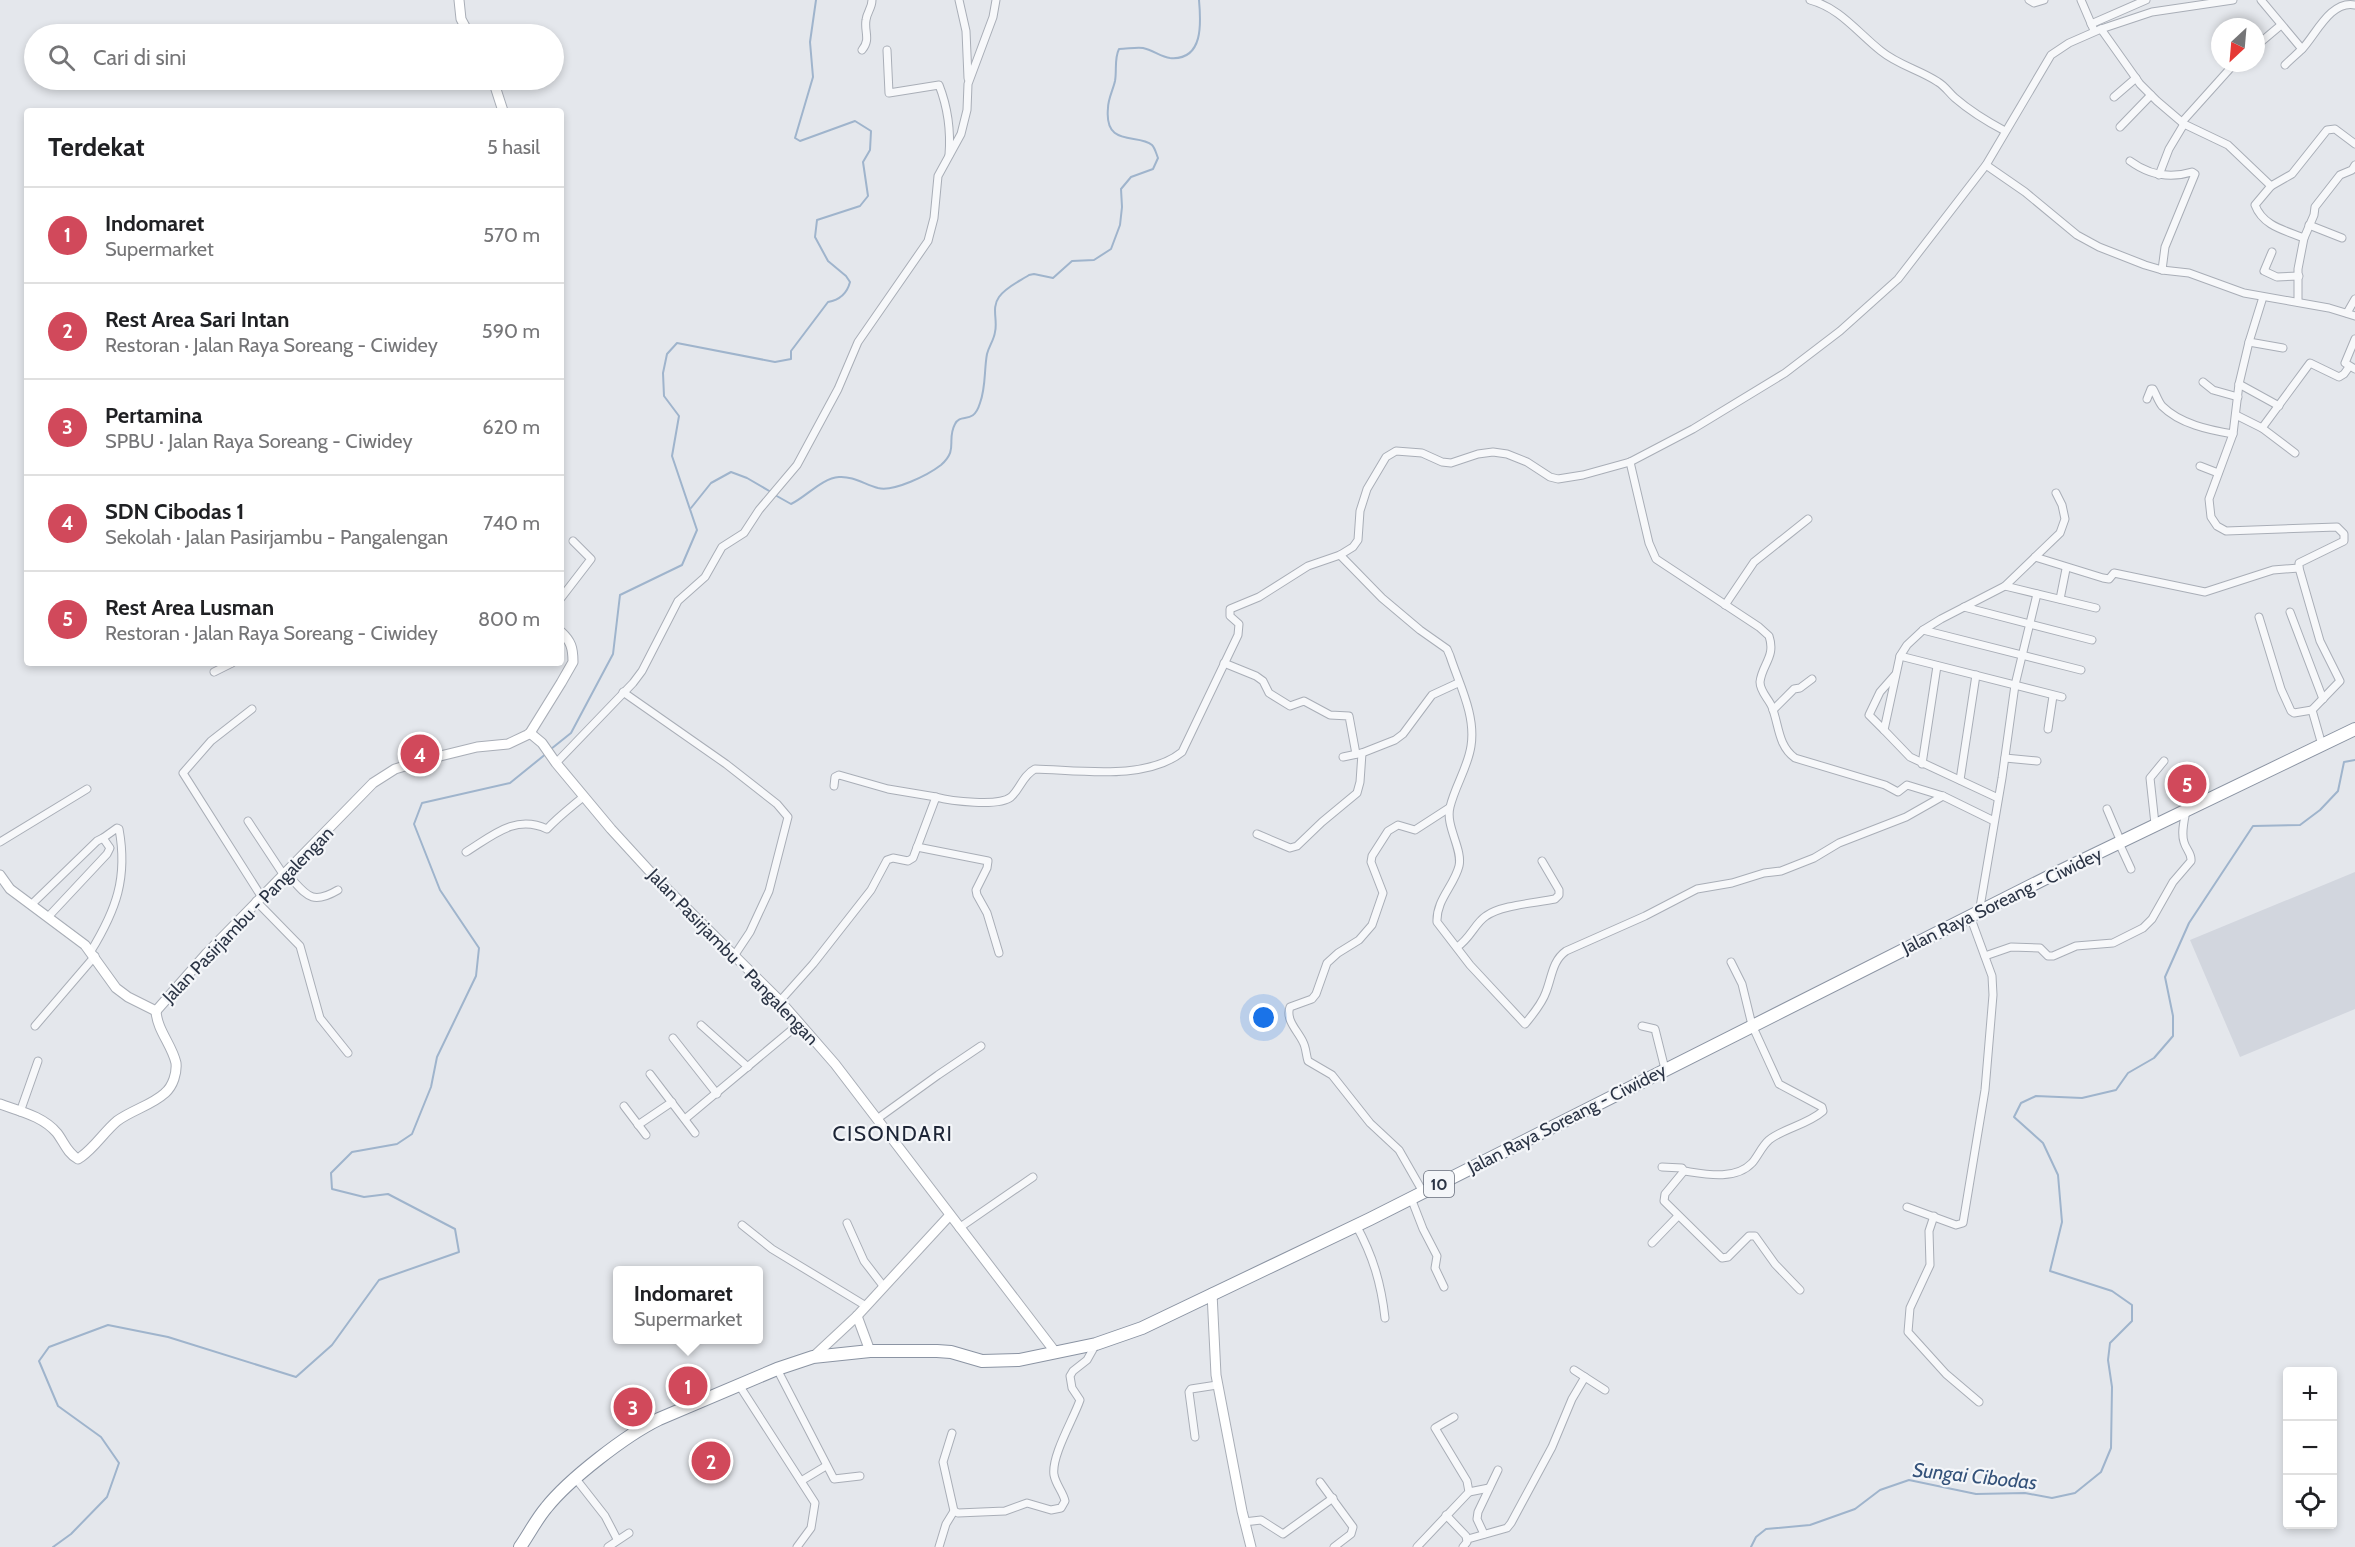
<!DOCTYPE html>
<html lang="id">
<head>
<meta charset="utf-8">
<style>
	:root { --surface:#fff; --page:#f6f6f6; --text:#202124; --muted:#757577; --line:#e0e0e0; --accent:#d1495b }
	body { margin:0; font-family:Cabin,sans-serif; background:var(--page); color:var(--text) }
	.controls { position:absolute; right:18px; bottom:18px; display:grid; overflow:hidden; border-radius:6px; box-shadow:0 3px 9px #0003 }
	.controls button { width:54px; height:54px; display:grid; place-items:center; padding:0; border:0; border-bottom:2px solid var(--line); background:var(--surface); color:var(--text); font:30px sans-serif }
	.compass { position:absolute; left:2211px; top:18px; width:54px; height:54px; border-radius:50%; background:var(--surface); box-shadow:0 3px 9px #0003; rotate:206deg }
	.you { position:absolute; left:1264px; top:1018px; width:21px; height:21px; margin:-15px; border:4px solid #fff; border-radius:50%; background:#1a73e8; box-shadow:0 0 0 9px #1a73e833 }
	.badge { display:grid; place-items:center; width:39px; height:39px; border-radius:50%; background:var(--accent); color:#fff; font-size:20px; font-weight:700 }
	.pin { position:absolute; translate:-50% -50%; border:3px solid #fff; box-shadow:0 2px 6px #0006 }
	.popup { position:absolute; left:613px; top:1266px; width:150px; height:78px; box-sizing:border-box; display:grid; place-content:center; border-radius:6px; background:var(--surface); filter:drop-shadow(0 2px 4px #0005); font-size:20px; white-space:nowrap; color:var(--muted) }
	.popup b { font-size:22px; color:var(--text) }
	.popup::after { content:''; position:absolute; left:50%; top:100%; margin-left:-12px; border:12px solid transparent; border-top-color:var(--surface) }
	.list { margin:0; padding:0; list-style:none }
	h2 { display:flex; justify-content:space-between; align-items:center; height:78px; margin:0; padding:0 24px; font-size:26px }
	h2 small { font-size:20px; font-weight:400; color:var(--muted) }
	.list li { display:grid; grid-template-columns:39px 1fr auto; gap:18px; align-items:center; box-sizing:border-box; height:96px; padding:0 24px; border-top:2px solid var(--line) }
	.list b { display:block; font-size:22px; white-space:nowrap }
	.list p { margin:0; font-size:20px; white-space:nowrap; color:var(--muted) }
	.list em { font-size:20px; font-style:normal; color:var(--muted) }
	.icon { flex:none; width:33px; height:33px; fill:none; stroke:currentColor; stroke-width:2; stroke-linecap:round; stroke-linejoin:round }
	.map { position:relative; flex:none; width:2355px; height:1547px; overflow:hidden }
	.search { position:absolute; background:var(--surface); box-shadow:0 3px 9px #0003; left:24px; top:24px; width:540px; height:66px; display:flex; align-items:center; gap:15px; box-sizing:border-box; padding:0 21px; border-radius:33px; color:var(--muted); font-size:22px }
	.panel { position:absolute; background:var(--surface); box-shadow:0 3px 9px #0003; left:24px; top:108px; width:540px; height:558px; border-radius:6px }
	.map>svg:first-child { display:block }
	.built { fill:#d2d6de }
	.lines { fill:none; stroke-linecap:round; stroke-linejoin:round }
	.stream { stroke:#9fb4cc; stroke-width:2 }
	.street-casing { stroke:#a9aeb7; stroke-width:9 }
	.secondary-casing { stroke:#a9aeb7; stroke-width:11 }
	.highway-casing { stroke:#8b94a3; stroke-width:14 }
	.street { stroke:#f7f8fa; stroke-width:7 }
	.secondary { stroke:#fff; stroke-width:9 }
	.highway { stroke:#fff; stroke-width:12 }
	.labels { text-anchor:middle; stroke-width:4.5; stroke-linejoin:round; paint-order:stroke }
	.shield { fill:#f4f6f9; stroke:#676e7b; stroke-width:1.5 }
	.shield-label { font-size:16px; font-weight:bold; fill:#2b3445 }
	.street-label { font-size:18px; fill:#2b3445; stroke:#f4f6f9 }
	.water-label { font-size:20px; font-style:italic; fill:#34527a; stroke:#f4f6f9 }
	.quarter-label { font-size:21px; letter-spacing:1.5px; fill:#1d2536; stroke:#f4f6f9 }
</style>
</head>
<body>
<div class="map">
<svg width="2355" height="1547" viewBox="0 0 2355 1547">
	<rect width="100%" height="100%" fill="#e4e7ec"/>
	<!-- built -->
	<path class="built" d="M 2355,872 L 2355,1009 L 2240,1057 L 2190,940 Z"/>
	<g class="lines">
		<!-- stream -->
		<g class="stream">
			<path d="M 775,495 L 791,504 C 806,497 822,478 839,477 C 853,476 864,484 878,488 C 894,492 928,475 941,465 C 959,449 946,441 955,424 C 961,412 973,426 980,403 C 986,387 984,370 987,354 C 989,346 994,340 995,332 C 998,320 991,308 999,297 C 1006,287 1020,281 1029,275 L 1034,274 L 1053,278 L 1072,261 L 1094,260 L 1111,249 L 1120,225 L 1122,207 L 1121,189 L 1131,177 L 1153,169 L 1158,158 C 1156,153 1155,148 1152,145 C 1138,133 1104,148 1108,108 C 1108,99 1113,90 1115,81 C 1117,70 1114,59 1119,49 C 1127,49 1136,47 1143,48 C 1153,50 1161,57 1170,58 C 1204,61 1201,22 1199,0"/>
			<path d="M 691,508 L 711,483 L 731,472 L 747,478 L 771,492"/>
			<path d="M 551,749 L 571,733 L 613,654 L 620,595 L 682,565 L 697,530 L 672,456 L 679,416 L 664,396 L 663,373 L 667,354 L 677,343 L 775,362 L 791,359 L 791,351 L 828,302 C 839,300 847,294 850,282 L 846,276 L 828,261 L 815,237 L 817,220 L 860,206 L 868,196 L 863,162 L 870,150 L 871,131 L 855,121 L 800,141 L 795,138 L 813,77 L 810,42 L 816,0"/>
			<path d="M 53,1547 L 71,1534 L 107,1497 L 119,1463 L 101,1437 L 58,1406 L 39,1361 L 49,1347 L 108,1325 L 168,1337 L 296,1377 L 332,1345 L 379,1280 L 459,1252 L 455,1229 L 388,1194 L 364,1197 L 332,1189 L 331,1173 L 352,1152 L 397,1144 L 412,1134 L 431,1087 L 437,1057 L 476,976 L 479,948 L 440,890 L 414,824 L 422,803 L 510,783 L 547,753"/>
			<path d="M 1751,1547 L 1756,1537 L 1766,1529 L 1810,1525 L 1855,1509 L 1880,1490 L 1909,1480 L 1976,1494 L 2025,1493 L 2052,1498 L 2075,1493 L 2101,1472 L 2111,1448 L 2112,1387 L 2108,1360 L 2110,1343 L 2132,1321 L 2132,1305 L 2112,1291 L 2050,1271 L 2062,1222 L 2058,1175 L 2043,1143 L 2014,1117 L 2021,1103 L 2036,1096 L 2082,1098 L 2116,1090 L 2128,1073 L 2154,1058 L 2173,1036 L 2173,1016 L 2165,977 L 2189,923 L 2253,826 L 2300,825 L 2320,810 L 2338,791 L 2344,762 L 2355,760"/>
		</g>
		<defs>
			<g id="street">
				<path d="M 959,0 L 966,31 L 968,78"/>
				<path d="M 1810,0 C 1840,8 1857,32 1881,51 C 1898,65 1920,70 1938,82 C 1945,86 1949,93 1955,98 C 1970,111 1988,122 2005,131"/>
				<path d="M 2029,0 L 2034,3 L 2044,0"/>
				<path d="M 2081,0 L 2093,28"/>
				<path d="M 2261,0 L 2302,49"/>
				<path d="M 2091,24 L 2146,0"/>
				<path d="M 2101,29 L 2140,84 L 2157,101 L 2184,124 L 2228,145 L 2271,186 L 2255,205 C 2263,226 2284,230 2304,238"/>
				<path d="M 2256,46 L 2281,25"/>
				<path d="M 862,50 C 871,39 864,32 866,20 C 867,12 872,8 872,0"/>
				<path d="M 887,50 L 889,93 L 939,85 C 948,108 951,130 949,155"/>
				<path d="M 2285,65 C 2291,59 2297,54 2303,48 C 2316,34 2331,0 2355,5"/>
				<path d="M 2114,97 L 2136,78"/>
				<path d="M 2182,122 L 2235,63"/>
				<path d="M 2120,127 L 2151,95"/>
				<path d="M 2130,161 C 2149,175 2169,179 2192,172 L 2195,174 L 2165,247 L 2162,270"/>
				<path d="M 1986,165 L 2025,192 L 2077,235 L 2099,247 L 2145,265 L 2162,270 L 2189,273 L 2244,293 L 2329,308 L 2355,316"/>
				<path d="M 2159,175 L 2169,149 L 2184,124"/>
				<path d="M 2271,186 L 2292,174 L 2327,130 L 2335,129 L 2355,144"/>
				<path d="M 2309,225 L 2342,238"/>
				<path d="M 2272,252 L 2264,271 L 2277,277 L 2299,276"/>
				<path d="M 2263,297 L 2249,342 L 2239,384 L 2233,434 L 2209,499 L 2211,517 L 2217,526 L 2226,531 L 2337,527 L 2344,534 L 2344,541 L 2299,563 L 2299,568 L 2320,641 L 2340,681 L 2312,710 L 2322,745"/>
				<path d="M 2298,302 L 2298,269 L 2304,238 L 2314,215 L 2315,207 L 2340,175 L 2352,170 L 2355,165"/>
				<path d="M 2347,313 L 2355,299"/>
				<path d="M 2355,339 L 2345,363 L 2355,369"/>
				<path d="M 2249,342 L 2283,348"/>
				<path d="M 2203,382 L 2213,390 L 2238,397"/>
				<path d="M 2239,384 L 2279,406"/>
				<path d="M 2147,399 L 2151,389 L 2153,389 C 2156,394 2158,401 2162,406 C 2180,424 2209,430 2233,434"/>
				<path d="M 2236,415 L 2262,428 L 2295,453"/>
				<path d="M 2262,428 L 2310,363 L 2339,377 L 2344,374 L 2349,367"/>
				<path d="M 1630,462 L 1649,543 L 1656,559 L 1759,627 L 1769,636 C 1776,657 1762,664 1760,682 C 1760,692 1769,699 1772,707 C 1779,725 1778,746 1795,758 L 1885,785 L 1898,792 L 1907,785 L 1943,796 L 1994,821"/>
				<path d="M 2200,466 L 2218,473"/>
				<path d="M 1340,555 L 1382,598 L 1420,630 L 1447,649 L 1450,656 C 1459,684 1476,715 1471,746 C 1468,767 1455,786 1450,807 C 1445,826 1463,849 1459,866 C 1454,886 1436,900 1437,922 L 1470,965 L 1525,1024 C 1533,1014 1542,1004 1546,992 C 1552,977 1552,961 1566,951 L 1645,916 L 1697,889 L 1732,883 L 1764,873 L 1781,871 L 1814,858 L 1839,843 L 1906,817 L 1943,796"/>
				<path d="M 2035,557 L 2103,578 L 2109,579 L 2114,573 L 2205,592 L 2273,570 L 2299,568"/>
				<path d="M 2005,586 L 2096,608"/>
				<path d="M 561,598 L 591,559 L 573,541"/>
				<path d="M 2060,599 L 2066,569"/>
				<path d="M 1725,605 L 1754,562 L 1808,519"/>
				<path d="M 1964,607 L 2092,640"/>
				<path d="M 2290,612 L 2323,699"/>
				<path d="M 2259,617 L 2281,689 L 2291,711 L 2294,713 L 2312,710"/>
				<path d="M 1923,630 L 2081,670"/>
				<path d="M 1900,656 L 2062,697"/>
				<path d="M 1224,663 L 1256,676 L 1263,681 L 1269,693 L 1290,706 L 1304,701 L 1330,715 L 1349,716 L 1356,754"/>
				<path d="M 214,672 L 232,663"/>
				<path d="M 623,692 L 726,764 L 777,804 L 788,817 L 769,891 L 750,932 L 734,956"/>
				<path d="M 252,709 L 211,741 L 183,773 L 261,896"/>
				<path d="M 1773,710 L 1794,689 L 1800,688 L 1812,679"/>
				<path d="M 2048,729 L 2053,696"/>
				<path d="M 1884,730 L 1869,715 L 1880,692 L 1895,675"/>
				<path d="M 1343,757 L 1362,753 L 1395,740 L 1403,734 L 1432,695 L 1458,683"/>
				<path d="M 2005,758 L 2037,761"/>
				<path d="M 556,763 L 633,683 L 642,671 L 678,601 L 705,577 L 722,547 L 744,533 L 759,510 L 797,465 L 838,389 L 858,342 L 928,241 L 934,218 L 938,176 L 961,134 L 967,110 L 968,84 L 993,17 L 996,0"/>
				<path d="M 1922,764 L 1937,666"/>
				<path d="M 1960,780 L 1976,675"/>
				<path d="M 834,786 L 835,777 L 839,775 L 888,789 L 936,797"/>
				<path d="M 1998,798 L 1910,757 L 1884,730 L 1900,656 L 1907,645 L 1923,630 L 1941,619 L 2005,586 L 2060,533 L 2065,519 L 2062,505 L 2056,493"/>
				<path d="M 2107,809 L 2121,842"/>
				<path d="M 248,821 L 283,874"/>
				<path d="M 2155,824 L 2150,778 L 2164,761"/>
				<path d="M 1257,834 L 1290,848 L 1297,846 L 1322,822 L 1357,793 L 1360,782 L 1362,753"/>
				<path d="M 0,842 L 87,789"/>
				<path d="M 2119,843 L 2131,869"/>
				<path d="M 917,847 L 988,861 L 987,868 L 976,890 L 977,895 L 987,913 L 999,953"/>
				<path d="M 466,852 C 492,836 515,814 547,829 C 558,817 570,808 583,797"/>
				<path d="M 285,872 C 306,893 309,907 338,890"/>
				<path d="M 256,901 L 300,946 L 320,1018 L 348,1053"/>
				<path d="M 32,904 L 97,841 L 103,838 L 110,848 L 107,854 L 48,917"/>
				<path d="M 1979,913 L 2002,778 L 2015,685 L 2037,594"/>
				<path d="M 1457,947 C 1470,939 1475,923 1486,916 C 1501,905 1536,903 1555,899 L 1559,895 L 1559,890 L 1542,861"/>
				<path d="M 91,951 C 116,910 128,878 119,829 L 117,828 L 103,838"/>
				<path d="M 1985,956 L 2011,947 L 2040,948 L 2048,956 L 2053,956 L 2076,946 L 2113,943 L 2143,928 L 2152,919 L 2173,882 L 2191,861 C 2192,853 2186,850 2184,842 C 2181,833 2184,821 2186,811"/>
				<path d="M 780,1001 L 813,964 L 871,890 L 887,860 L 893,858 L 908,861 L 913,858 L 936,797 C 950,801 999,807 1011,797 C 1020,789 1023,775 1035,769 C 1079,770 1146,781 1182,752 L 1238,635 L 1239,624 L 1230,616 L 1230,609 L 1259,597 L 1308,566 L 1340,555 L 1353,547 L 1358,540 L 1360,511 L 1367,489 L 1386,457 L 1396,451 L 1422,453 L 1442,462 L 1451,463 L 1478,454 L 1493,452 L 1507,454 L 1527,462 L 1550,477 L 1558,479 L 1583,475 L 1630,462 L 1693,429 L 1785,373 L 1840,331 L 1898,279 L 1986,165 L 2051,55 L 2069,43 L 2101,29 L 2152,12 L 2233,0"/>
				<path d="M 701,1025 L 748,1067"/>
				<path d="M 35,1026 L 95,956"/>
				<path d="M 1642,1026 L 1655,1029 L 1665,1069"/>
				<path d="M 673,1038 L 717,1094"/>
				<path d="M 650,1074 L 695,1133"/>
				<path d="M 624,1106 L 646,1135"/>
				<path d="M 20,1112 L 38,1061"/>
				<path d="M 685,1119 L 800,1023"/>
				<path d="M 877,1119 L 938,1075 L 981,1046"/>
				<path d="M 638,1125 L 672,1102"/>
				<path d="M 1662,1167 L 1682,1168 L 1684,1171 C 1704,1174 1735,1181 1752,1163 C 1758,1156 1762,1146 1769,1140 C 1784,1128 1807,1125 1823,1111 L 1822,1107 L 1779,1084 L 1752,1025 L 1742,984 L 1731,962"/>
				<path d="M 1684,1171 L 1665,1194 L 1664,1201 L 1722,1258 L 1728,1257 L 1749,1236 L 1755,1236 L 1775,1264 L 1800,1290"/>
				<path d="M 1423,1192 L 1399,1150 L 1370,1123 L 1332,1075 L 1308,1061 C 1306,1055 1306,1047 1303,1042 C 1298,1031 1285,1020 1290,1007 L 1312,999 L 1316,994 L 1327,963 L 1338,953 L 1359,940 L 1372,925 L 1383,893 L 1371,862 L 1372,856 L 1388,831 L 1398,825 L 1415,830 L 1449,808"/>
				<path d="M 1411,1198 L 1423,1229 L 1437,1256 L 1435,1268 L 1444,1287"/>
				<path d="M 1907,1207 L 1956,1225 L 1963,1223 L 1985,1090 L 1993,995 L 1992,976 L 1970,916"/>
				<path d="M 1934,1216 L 1929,1231 L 1930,1265 L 1910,1308 L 1908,1332 L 1946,1374 L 1979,1402"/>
				<path d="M 847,1223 L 864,1261 L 884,1287"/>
				<path d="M 742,1225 L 772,1249 L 866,1306"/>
				<path d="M 1356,1225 C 1373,1256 1381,1283 1385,1318"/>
				<path d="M 959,1228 L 1033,1177"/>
				<path d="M 1652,1243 L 1678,1216"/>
				<path d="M 777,1369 L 834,1479 L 860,1476"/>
				<path d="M 1574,1370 L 1605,1390"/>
				<path d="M 739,1385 L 815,1503 L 811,1528 L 797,1547"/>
				<path d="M 952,1433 L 943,1462 L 954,1511 L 958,1513 L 1005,1511 L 1027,1503 L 1051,1510 L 1061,1508 L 1065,1501 C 1063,1492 1056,1485 1054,1475 C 1051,1456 1074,1418 1080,1400 L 1072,1388 L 1070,1376 L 1073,1371 L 1087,1360 L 1096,1344"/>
				<path d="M 1195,1437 L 1189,1392 L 1191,1389 L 1217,1385"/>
				<path d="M 576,1479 L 605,1516 L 617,1539"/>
				<path d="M 801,1481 L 826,1466"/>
				<path d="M 1320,1482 L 1353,1527 L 1351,1534 L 1334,1547"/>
				<path d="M 1469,1492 L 1489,1488"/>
				<path d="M 1446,1515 L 1466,1536 L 1467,1542 L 1463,1547"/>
				<path d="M 1244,1522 L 1261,1520 L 1283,1534 L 1333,1498"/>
				<path d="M 1484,1534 L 1477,1519 L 1478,1512 L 1498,1470"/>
				<path d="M 1468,1539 L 1507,1528 L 1511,1523 L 1552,1447 L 1572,1399 L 1585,1377"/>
				<path d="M 608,1547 L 629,1533"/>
				<path d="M 939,1547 L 946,1524 L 954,1511"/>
				<path d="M 1417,1547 L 1469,1492 L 1467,1481 L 1435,1428 L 1454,1417"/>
			</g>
			<g id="secondary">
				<path d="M 459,0 L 461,19 L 469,34"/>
				<path d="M 493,80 L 503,111"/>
				<path d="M 530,733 L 542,743 L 556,763 L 611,829 L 654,876 L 780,1001 L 835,1064 L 1056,1353"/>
				<path d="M 0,875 L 10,889 L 85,945 L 116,988 L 128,997 L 156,1011"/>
				<path d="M 156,1011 L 207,953 L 373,783 L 395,769 L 428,759 L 477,747 L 508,744 L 527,735 L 530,733 L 561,683 L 573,662 C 573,648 571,641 561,632"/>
				<path d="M 0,1104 C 19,1111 43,1116 57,1133 C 64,1142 67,1153 78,1159 L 81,1157 C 95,1147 104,1132 117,1121 C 132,1110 152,1105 165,1093 C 173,1086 177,1073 176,1063 C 172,1045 157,1030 156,1011"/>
				<path d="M 1212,1293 L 1216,1375 L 1242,1511 L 1251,1547"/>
				<path d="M 857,1316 L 870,1351"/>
				<path d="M 813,1357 L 857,1316 L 950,1215"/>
			</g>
			<path id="highway" d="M 520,1547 C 529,1534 536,1520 546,1508 C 569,1479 626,1435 659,1419 L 777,1369 L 813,1357 L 870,1351 L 937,1351 L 951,1352 L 982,1361 L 1019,1360 L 1096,1344 L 1142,1328 L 1370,1219 L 2054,874 L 2355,729"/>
		</defs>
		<!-- street casing -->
		<use href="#street" class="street-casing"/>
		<!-- secondary casing -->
		<use href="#secondary" class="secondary-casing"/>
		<!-- highway casing -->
		<use href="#highway" class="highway-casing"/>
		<!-- street -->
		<use href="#street" class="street"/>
		<!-- secondary -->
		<use href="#secondary" class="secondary"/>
		<!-- highway -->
		<use href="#highway" class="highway"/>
	</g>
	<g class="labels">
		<!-- shield labels -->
		<rect class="shield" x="1424" y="1171" width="30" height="26" rx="4.5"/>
		<g class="shield-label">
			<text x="1439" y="1190">10</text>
		</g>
		<!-- street labels -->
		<g class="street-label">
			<text transform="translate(2002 901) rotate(-26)" y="6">Jalan Raya Soreang - Ciwidey</text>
			<text transform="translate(248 915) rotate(-46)" y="6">Jalan Pasirjambu - Pangalengan</text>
			<text transform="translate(733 957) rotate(46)" y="6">Jalan Pasirjambu - Pangalengan</text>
			<text transform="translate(1567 1119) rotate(-27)" y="6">Jalan Raya Soreang - Ciwidey</text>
		</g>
		<!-- water labels -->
		<g class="water-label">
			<text transform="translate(1975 1476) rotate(6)" y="7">Sungai Cibodas</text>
		</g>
		<!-- quarter labels -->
		<g class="quarter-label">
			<text x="893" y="1141">CISONDARI</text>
		</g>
	</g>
</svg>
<div class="controls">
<button>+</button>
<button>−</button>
<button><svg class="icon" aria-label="locate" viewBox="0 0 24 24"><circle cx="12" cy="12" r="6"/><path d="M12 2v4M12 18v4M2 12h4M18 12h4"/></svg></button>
</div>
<svg class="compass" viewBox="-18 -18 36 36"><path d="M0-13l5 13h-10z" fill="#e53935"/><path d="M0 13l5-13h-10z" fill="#757577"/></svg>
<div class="you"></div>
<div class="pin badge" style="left:688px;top:1386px">1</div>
<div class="popup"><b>Indomaret</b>Supermarket</div>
<div class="pin badge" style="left:711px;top:1461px">2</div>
<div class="pin badge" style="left:633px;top:1407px">3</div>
<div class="pin badge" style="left:420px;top:754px">4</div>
<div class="pin badge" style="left:2187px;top:784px">5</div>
<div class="search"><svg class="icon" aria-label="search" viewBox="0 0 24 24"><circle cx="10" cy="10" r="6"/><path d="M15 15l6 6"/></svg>Cari di sini</div>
<section class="panel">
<h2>Terdekat<small>5 hasil</small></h2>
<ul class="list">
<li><span class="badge">1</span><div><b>Indomaret</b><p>Supermarket</p></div><em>570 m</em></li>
<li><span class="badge">2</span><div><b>Rest Area Sari Intan</b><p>Restoran · Jalan Raya Soreang - Ciwidey</p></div><em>590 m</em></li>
<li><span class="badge">3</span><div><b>Pertamina</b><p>SPBU · Jalan Raya Soreang - Ciwidey</p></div><em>620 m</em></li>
<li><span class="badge">4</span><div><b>SDN Cibodas 1</b><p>Sekolah · Jalan Pasirjambu - Pangalengan</p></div><em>740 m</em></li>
<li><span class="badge">5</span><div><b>Rest Area Lusman</b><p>Restoran · Jalan Raya Soreang - Ciwidey</p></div><em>800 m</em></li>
</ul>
</section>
</div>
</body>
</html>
